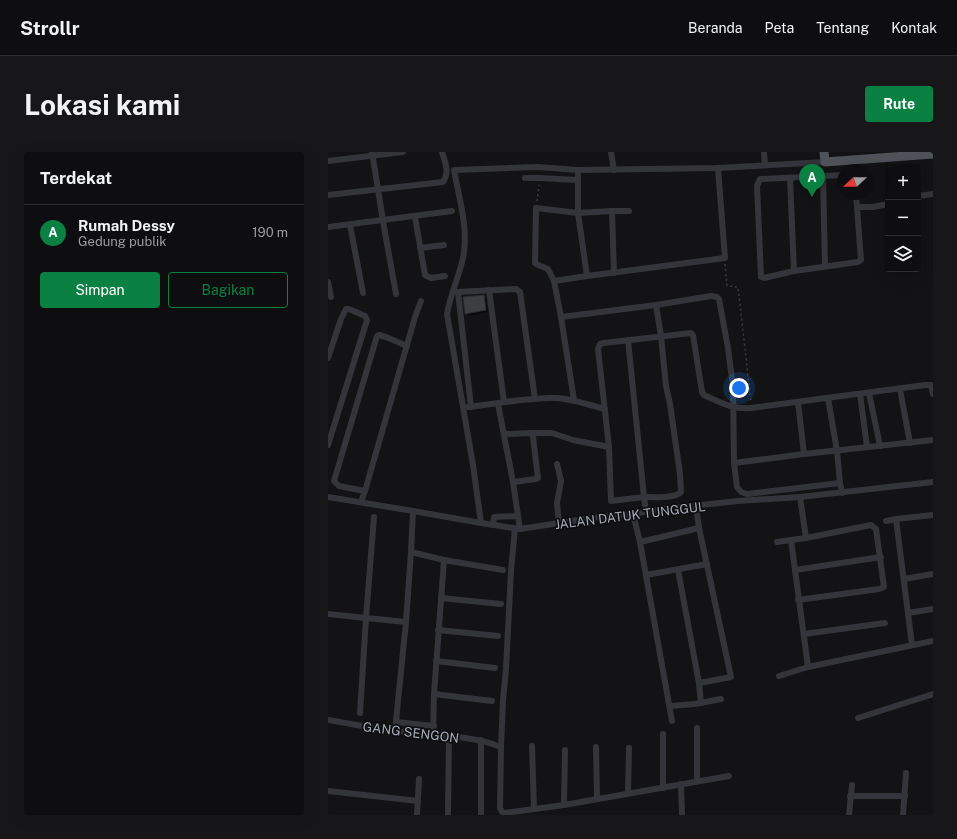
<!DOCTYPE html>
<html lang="id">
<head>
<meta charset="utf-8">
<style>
	:root { --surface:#0e0e10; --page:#171719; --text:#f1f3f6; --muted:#9b9c9f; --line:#2e2e30; --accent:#0b8043 }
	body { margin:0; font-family:"Public Sans",sans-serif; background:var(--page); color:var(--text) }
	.controls { position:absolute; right:12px; top:12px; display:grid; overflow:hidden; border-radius:4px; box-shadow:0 4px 16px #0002 }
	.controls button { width:36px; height:36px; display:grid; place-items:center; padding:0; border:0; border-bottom:1px solid var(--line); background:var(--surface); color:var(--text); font:20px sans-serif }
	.compass { position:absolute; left:509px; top:12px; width:36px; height:36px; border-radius:50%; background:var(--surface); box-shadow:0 4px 16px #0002; rotate:248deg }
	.you { position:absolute; left:411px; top:236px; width:14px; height:14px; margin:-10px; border:3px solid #fff; border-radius:50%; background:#1a73e8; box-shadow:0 0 0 6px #1a73e833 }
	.badge { display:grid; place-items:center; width:26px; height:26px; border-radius:50%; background:var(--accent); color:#fff; font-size:13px; font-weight:700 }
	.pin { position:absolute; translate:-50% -33px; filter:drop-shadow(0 1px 2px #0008) }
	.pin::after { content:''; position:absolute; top:21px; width:14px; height:12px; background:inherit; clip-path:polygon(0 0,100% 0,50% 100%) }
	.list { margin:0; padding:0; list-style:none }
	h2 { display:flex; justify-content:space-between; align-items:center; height:52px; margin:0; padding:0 16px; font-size:17px }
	h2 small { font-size:13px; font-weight:400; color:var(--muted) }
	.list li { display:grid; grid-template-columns:26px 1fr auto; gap:12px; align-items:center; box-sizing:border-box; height:56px; padding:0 16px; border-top:1px solid var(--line) }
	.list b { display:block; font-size:15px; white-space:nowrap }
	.list p { margin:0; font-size:13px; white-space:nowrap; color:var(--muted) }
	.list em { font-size:13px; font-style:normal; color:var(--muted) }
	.actions { display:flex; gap:8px; padding:12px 16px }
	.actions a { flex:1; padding:9px 0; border:1px solid var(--accent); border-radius:4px; text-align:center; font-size:14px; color:var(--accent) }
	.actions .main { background:var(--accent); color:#fff }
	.icon { flex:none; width:22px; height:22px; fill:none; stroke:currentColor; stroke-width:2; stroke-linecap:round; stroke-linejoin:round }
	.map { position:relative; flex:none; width:605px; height:663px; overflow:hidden; border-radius:4px }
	header { display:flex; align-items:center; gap:24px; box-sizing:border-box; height:56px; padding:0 20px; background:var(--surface); border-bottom:1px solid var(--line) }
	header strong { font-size:19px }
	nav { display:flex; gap:22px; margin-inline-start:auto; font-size:14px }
	.intro { display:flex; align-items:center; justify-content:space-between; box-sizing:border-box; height:96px; padding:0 24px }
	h1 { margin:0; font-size:28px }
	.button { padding:10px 18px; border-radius:4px; background:var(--accent); color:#fff; font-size:14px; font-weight:700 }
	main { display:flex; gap:24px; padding:0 24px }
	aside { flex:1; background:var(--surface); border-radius:4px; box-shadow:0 4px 16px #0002 }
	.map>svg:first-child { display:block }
	.shadow { fill:#0007 }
	.building { fill:#3d3e42; stroke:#2d2d31 }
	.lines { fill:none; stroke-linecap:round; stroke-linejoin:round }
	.path { stroke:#3a3c41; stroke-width:1.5; stroke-dasharray:2 3; stroke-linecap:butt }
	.street { stroke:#34353a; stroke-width:6 }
	.primary { stroke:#4f5259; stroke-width:9 }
	.labels { text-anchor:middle; stroke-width:3.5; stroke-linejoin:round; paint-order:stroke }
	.street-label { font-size:13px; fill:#a4aab6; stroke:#0e0e10 }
</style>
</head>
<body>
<header>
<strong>Strollr</strong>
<nav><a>Beranda</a><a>Peta</a><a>Tentang</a><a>Kontak</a></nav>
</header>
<div class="intro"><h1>Lokasi kami</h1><a class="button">Rute</a></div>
<main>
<aside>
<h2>Terdekat<small></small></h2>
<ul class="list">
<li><span class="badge">A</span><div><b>Rumah Dessy</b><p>Gedung publik</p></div><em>190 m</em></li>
</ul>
<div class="actions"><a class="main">Simpan</a><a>Bagikan</a></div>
</aside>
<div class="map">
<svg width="605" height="663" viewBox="0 0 605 663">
	<rect width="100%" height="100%" fill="#131315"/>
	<!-- shadow -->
	<path class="shadow" d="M 156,144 L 158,147 L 160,160 L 141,164 L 138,161 Z"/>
	<!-- building -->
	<path class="building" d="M 156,143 L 158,158 L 137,162 L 135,145 Z"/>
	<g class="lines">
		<!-- path -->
		<g class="path">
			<path d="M 209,49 L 211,33"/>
			<path d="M 397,112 L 399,134 L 410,135 L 423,250"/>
		</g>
		<!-- street -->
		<g class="street">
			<path d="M 44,0 L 55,69 L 68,142"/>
			<path d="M 283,0 L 286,18"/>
			<path d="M 436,0 L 437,13"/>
			<path d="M 525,8 L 526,18"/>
			<path d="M 0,9 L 75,0"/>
			<path d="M 250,18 L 250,61 L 259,124 L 397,106 L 390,16"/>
			<path d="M 515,23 L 432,27 L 429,34 L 433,125 L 436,126 L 466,119 L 530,110 L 533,108 L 528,42"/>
			<path d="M 495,24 L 497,114"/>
			<path d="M 197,26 L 212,26 L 249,28"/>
			<path d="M 462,26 L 466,119"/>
			<path d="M 0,43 L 115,30 C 122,20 117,10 114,0"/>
			<path d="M 590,44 L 605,42"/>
			<path d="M 529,55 L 545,55 L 560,52"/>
			<path d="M 284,59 L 301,59"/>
			<path d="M 87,65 L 97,123 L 103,126 L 117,124"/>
			<path d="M 22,73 L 35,141"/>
			<path d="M 0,75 L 124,59"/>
			<path d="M 92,96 L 116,93"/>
			<path d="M 226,129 L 220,117 L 210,113 L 207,111 L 208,56 L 250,61 L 284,59 L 286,121"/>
			<path d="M 0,130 L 3,145"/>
			<path d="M 161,138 L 176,250"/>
			<path d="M 233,165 L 328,153 L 383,144 L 389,145 L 391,147 L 400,196 L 405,235 L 406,311 L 409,335 L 413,340 L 419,342 L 512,331 L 514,341"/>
			<path d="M 300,188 L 316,345 L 283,349 L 281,295 L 270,197 L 272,192 L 276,191 L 363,181 L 365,183 L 374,240 L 376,243 C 392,250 405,258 423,256 L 597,233 L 603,233 L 605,242"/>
			<path d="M 0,206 L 13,167 L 18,157 L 21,157 L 37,164 L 39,168 L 0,293"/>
			<path d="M 572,237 L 582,291"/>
			<path d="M 541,241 L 552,294"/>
			<path d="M 532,242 L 539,295"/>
			<path d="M 500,246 L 509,299 L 512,331"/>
			<path d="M 246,248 L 233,165 L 226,129 L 259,124"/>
			<path d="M 470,250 L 476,302"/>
			<path d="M 170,252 L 185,330 L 192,377"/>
			<path d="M 140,255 C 169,252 199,245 229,246 C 245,247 261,253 277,257"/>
			<path d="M 143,255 L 130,140 L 188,137 L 192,140 L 207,247"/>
			<path d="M 204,281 L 224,281 L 245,288 L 281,295"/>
			<path d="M 177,282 L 204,281 L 205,285 L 210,326 L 208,327 L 185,330"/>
			<path d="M 406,311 L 476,302 L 605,288"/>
			<path d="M 229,312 L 233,329 L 229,351 L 231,372"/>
			<path d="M 37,339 L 11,334 L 6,329 L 49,184 L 51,183 L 58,185 L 79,194"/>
			<path d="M 0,345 L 85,359 L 153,371 L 192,377 L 264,366 L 305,362 L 327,358 L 410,349 L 472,345 L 605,330"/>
			<path d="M 472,345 L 478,386 L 463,388 L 480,515"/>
			<path d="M 33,350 L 37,339 L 87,165 L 93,149"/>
			<path d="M 368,354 L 371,376 L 403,525 L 371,531"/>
			<path d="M 318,360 L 316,345 C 326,345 347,347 353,340 L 352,322 L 342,252 L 338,234 L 333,184 L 328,153"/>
			<path d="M 305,362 L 312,390"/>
			<path d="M 558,369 L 568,367"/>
			<path d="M 153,371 L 145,313 L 119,162 C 122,143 131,125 135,106 C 141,77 131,46 126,18 L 210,15 L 250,18 L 390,16 L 497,10"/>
			<path d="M 165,373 L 166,365 L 190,364"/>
			<path d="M 449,390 L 463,388"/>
			<path d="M 83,400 L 116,408 L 175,418"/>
			<path d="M 350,418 L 371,531 L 373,551"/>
			<path d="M 467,418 L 553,405"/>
			<path d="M 318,423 L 379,412"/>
			<path d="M 576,427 L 605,422"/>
			<path d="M 113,446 L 173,452"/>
			<path d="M 470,448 L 551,437 L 556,435 L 548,377 L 543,373 L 478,386"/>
			<path d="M 580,461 L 605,457"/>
			<path d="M 0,462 L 38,466 L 46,365"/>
			<path d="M 110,478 L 170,484"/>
			<path d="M 476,482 L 557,471"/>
			<path d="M 584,493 L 568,367 L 605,363"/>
			<path d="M 108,509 L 167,516"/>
			<path d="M 451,524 L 480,515 L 605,489"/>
			<path d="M 106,542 L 164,549"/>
			<path d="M 342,554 L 367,552 L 393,547"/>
			<path d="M 32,561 L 38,466 L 78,470"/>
			<path d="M 530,566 L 605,542"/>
			<path d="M 0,568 C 25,572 51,578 76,580 C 108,584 143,583 173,595 L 172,656 L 174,660 L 177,661 L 236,653 L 401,624"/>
			<path d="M 344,569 L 312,390 L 371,376"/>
			<path d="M 68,570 L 106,574"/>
			<path d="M 67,579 L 78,470 L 83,400 L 85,359"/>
			<path d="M 105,582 L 106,542 L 116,408"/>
			<path d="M 204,594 L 206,657"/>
			<path d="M 173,595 L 175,548 L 178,517 L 183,419 L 187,376"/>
			<path d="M 268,595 L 269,647"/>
			<path d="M 369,629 L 369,576"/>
			<path d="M 353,632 L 354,663"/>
			<path d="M 335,636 L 335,582"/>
			<path d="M 0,639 L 90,649"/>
			<path d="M 300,641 L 301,596"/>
			<path d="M 522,644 L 577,644"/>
			<path d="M 236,653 L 237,598"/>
			<path d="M 89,663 L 91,627"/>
			<path d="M 120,663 L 121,584"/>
			<path d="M 153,663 L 153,588"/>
			<path d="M 521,663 L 524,633"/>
			<path d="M 575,663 L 578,621"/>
		</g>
		<!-- primary -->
		<path class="primary" d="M 496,0 L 497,10 L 605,2"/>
	</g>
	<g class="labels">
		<!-- street labels -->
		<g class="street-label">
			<text transform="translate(302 363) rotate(-7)" y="5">JALAN DATUK TUNGGUL</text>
			<text transform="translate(83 580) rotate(7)" y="5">GANG SENGON</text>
		</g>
	</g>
</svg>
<div class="controls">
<button>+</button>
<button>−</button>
<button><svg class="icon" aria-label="layers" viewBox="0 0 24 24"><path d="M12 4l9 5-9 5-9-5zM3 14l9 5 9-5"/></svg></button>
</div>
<svg class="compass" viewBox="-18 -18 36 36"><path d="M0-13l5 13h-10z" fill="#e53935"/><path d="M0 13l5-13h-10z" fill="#9b9c9f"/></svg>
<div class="you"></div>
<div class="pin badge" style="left:484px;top:45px">A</div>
</div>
</main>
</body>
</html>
